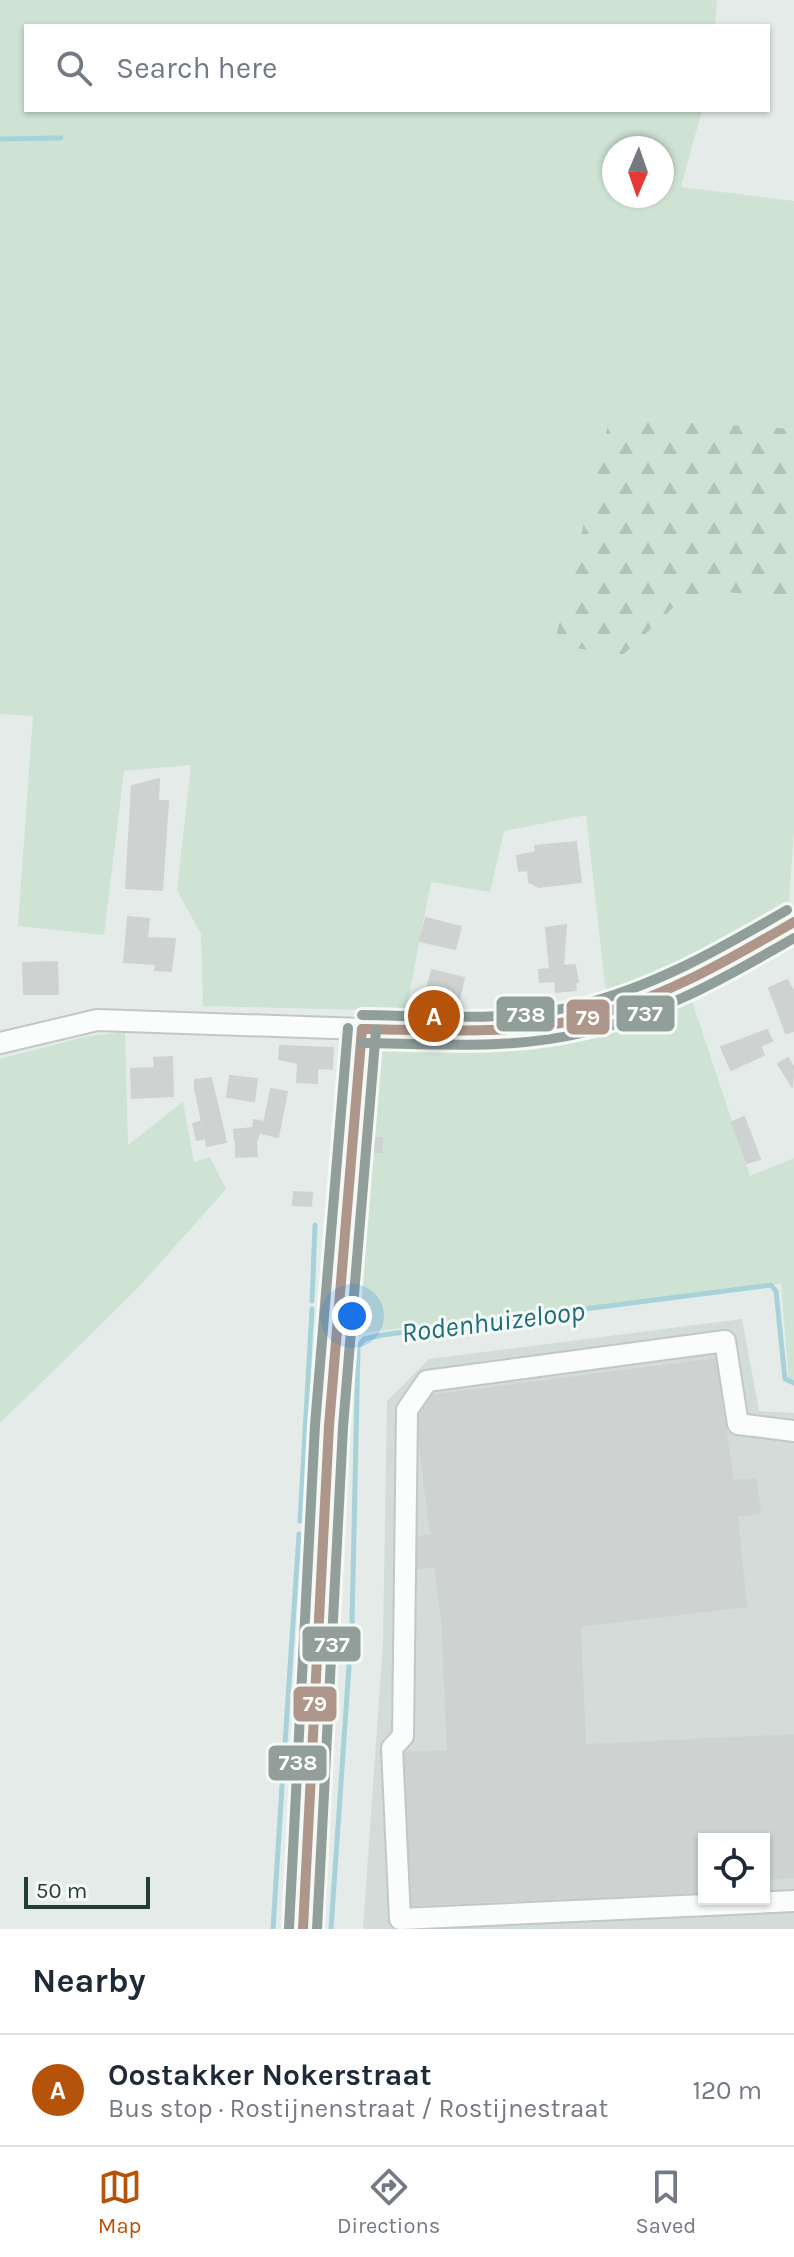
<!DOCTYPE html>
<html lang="en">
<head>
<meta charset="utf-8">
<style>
	:root { --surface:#fff; --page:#f6f6f7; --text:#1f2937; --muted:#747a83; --line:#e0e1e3; --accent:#b45309 }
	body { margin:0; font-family:Karla,sans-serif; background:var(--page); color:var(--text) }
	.controls { position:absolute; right:24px; bottom:24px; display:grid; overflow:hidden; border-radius:0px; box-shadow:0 2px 6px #0004 }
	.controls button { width:72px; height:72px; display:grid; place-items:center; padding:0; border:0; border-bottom:2px solid var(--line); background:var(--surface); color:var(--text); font:40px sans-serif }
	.compass { position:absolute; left:602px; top:136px; width:72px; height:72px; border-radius:50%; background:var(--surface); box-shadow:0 2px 6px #0004; rotate:182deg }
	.scale { position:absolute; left:24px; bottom:20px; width:126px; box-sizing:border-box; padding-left:8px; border:4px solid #233e35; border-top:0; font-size:22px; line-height:28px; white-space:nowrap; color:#233e35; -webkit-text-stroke:6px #f4f9f6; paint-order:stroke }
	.you { position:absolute; left:352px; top:1316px; width:28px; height:28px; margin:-20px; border:6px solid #fff; border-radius:50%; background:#1a73e8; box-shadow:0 0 0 12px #1a73e833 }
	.badge { display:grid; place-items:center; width:52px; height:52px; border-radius:50%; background:var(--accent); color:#fff; font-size:26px; font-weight:700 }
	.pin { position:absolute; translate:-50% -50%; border:4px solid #fff; box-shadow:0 2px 8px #0006 }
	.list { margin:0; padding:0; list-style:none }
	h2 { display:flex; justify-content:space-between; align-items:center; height:104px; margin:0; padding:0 32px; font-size:34px }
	h2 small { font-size:26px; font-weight:400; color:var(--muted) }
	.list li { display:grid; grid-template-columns:52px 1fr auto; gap:24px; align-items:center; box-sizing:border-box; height:112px; padding:0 32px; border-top:2px solid var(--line) }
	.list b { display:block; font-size:30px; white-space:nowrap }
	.list p { margin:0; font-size:26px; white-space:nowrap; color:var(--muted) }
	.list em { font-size:26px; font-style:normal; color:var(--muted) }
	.icon { flex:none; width:44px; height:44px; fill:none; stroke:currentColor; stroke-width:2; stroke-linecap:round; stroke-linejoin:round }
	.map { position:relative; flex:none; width:794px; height:1929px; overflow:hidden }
	.search { position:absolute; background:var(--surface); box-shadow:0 2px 6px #0004; left:24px; right:24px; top:24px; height:88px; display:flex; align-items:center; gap:20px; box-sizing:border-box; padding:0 28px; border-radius:0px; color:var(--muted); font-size:30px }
	.sheet { height:216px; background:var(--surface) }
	nav { display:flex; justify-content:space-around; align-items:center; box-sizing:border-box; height:112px; border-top:2px solid var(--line); background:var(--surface); font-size:22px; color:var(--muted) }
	nav a { display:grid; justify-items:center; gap:4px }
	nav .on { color:var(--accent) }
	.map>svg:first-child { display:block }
	.built { fill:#d3dcd8; fill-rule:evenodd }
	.green { fill:#cee3d4; fill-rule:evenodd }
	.forest { fill:url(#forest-firs) }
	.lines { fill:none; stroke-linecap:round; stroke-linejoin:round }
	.stream { stroke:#a7d3d8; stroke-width:5 }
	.building { fill:#ced3d1; stroke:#ced3d1; stroke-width:2 }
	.minor-casing { stroke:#c2c8c5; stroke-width:24 }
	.minor { stroke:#fbfcfc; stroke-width:20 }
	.bus-1-casing { stroke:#f4f9f6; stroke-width:16 }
	.bus-2-casing { stroke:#f4f9f6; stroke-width:16 }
	.bus-3-casing { stroke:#f4f9f6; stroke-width:16 }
	.bus-1 { stroke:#ae968a; stroke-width:10 }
	.bus-2 { stroke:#919e9a; stroke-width:10 }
	.bus-3 { stroke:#919e9a; stroke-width:10 }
	.labels { text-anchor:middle; stroke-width:6; stroke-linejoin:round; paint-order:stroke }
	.water-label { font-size:28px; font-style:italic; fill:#1e6e79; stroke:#f4f9f6 }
	.line-badge { stroke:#f4f9f6; stroke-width:3 }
	.badge-label { font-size:22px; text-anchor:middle; font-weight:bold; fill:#fff }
</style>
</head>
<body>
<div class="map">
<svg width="794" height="1929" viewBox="0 0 794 1929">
	<defs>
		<pattern id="forest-firs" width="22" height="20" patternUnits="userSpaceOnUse" patternTransform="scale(2)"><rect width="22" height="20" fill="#cee3d4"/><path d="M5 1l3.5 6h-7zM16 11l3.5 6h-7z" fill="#b1c4b7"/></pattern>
	</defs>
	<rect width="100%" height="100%" fill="#e5ebe8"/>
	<!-- built -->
	<path class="built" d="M 742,1319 L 759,1411 L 794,1413 L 794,1929 L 363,1929 L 383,1642 L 387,1401 L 429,1359 ZM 704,1839 L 764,1839 L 764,1899 L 704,1899 Z"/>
	<!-- green -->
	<g class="green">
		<path d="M 0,0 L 717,0 L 715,26 L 26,26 L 26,110 L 702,110 L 681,187 L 794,201 L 794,429 L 610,417 L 623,655 L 675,606 L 719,592 L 794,596 L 794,829 L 789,901 L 688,964 L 606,994 L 586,815 L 504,831 L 490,892 L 431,882 L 406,1011 L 203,1006 L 201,934 L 177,890 L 191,765 L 124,771 L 104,935 L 18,926 L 33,716 L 0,714 ZM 614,148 L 662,148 L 662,196 L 614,196 Z"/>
		<path d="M 690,995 L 750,1176 L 794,1158 L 794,1382 L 789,1383 L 781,1284 L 361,1333 L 367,1053 L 374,1047 L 385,1045 C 454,1045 525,1048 593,1032 C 626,1023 659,1009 690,995 Z"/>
		<path d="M 125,1032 L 128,1145 L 183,1102 L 194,1162 L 210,1157 L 226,1189 L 136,1290 L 0,1423 L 0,1059 L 88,1036 Z"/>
	</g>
	<!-- forest -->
	<path class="forest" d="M 610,417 L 794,429 L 794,596 L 719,592 L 675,606 L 623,655 L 554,645 Z"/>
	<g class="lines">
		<!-- stream -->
		<g class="stream">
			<path d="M 0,139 L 61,138"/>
			<path d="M 312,1301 L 315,1225"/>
			<path d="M 300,1521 L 312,1309"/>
			<path d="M 284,1758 L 299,1534"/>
			<path d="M 273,1929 L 283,1770"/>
			<path d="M 331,1929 L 352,1622 L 358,1347 L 364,1339 L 382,1335 L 771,1285 L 776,1291 L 785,1379 L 794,1383"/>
		</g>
	</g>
	<!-- building -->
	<g class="building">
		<path d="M 159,779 L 158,801 L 168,801 L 162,890 L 126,888 L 132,786 Z"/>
		<path d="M 576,842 L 581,882 L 539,887 L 529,882 L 528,870 L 519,871 L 517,856 L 536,852 L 535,846 Z"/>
		<path d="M 128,917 L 149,919 L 147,938 L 175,939 L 171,971 L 155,970 L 156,964 L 124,962 Z"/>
		<path d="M 426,918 L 461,927 L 455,949 L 420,941 Z"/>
		<path d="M 566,925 L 563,966 L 575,965 L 578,982 L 575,983 L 576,990 L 556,992 L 555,981 L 540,982 L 539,970 L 550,969 L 546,928 Z"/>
		<path d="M 57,962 L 58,994 L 24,994 L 23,963 Z"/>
		<path d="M 432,970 L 464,978 L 458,1005 L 425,997 Z"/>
		<path d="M 787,980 L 794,992 L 794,1031 L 786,1033 L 769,988 Z"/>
		<path d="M 767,1030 L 772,1041 L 760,1046 L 764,1055 L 731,1070 L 721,1047 Z"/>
		<path d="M 280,1046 L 333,1048 L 332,1069 L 317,1068 L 317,1083 L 297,1082 L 298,1063 L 279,1059 Z"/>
		<path d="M 172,1057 L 173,1096 L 132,1098 L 131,1069 L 155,1068 L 154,1058 Z"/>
		<path d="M 788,1058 L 794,1068 L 792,1086 L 778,1064 Z"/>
		<path d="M 230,1076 L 257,1079 L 254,1101 L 227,1097 Z"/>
		<path d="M 211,1078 L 226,1142 L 207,1146 L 195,1088 L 195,1080 Z"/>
		<path d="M 271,1089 L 287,1092 L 278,1137 L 262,1133 Z"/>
		<path d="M 744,1117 L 760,1159 L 747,1163 L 732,1122 Z"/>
		<path d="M 254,1120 L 264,1122 L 256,1141 L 257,1156 L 236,1157 L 236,1143 L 239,1142 L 235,1141 L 234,1130 L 253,1128 Z"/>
		<path d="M 200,1122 L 204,1138 L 197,1140 L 193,1124 Z"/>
		<rect x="368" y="1138" width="14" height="14"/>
		<path d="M 294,1192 L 312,1193 L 311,1206 L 293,1205 Z"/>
		<path d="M 715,1359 L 733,1481 L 756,1479 L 760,1513 L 737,1516 L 746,1606 L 580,1626 L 585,1745 L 794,1735 L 794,1877 L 764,1879 L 764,1839 L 704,1839 L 704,1892 L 407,1905 L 401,1753 L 448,1751 L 442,1619 L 435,1566 L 411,1569 L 411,1543 L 418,1537 L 431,1535 L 417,1422 L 429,1396 Z"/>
	</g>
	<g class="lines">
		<defs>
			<g id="minor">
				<path d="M 0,1043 L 97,1020 L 362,1029 L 494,1031 L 549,1025 L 580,1020 L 683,984 L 794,922"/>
				<path d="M 794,1431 L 738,1424 L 725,1341 L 427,1381 L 407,1410 L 403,1736 L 392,1748 L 400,1919 L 794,1901"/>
				<path d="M 303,1929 L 329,1426 L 362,1029"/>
			</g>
		</defs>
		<!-- minor casing -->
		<use href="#minor" class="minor-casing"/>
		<!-- minor -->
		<use href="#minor" class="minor"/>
		<defs>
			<g id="bus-1">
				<path d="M 362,1029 C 433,1030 506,1035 576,1020 C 655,1003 725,962 794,922"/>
				<path d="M 303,1929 L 329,1426 L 362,1029"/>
			</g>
			<g id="bus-2">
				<path d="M 362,1043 C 435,1044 510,1050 582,1033 C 658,1016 727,977 794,938"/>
				<path d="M 317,1929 L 343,1427 L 376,1030"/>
			</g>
			<g id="bus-3">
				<path d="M 362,1015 C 433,1016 506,1022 576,1006 C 652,988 720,949 787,910"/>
				<path d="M 289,1928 L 315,1425 L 348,1028"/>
			</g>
		</defs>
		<!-- bus-1 casing -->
		<use href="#bus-1" class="bus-1-casing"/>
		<!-- bus-2 casing -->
		<use href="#bus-2" class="bus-2-casing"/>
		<!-- bus-3 casing -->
		<use href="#bus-3" class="bus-3-casing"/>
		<!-- bus-1 -->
		<use href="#bus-1" class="bus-1"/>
		<!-- bus-2 -->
		<use href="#bus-2" class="bus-2"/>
		<!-- bus-3 -->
		<use href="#bus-3" class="bus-3"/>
	</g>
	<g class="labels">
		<!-- water labels -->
		<g class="water-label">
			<text transform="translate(493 1321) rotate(-7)" y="10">Rodenhuizeloop</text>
		</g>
	</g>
	<g class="line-badge">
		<rect x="615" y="994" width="61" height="39" rx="8" fill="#919e9a"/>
		<rect x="495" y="995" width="61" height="38" rx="8" fill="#919e9a"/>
		<rect x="565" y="998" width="46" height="38" rx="8" fill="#ae968a"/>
		<rect x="301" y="1625" width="61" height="38" rx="8" fill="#919e9a"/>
		<rect x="292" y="1685" width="46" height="38" rx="8" fill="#ae968a"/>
		<rect x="267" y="1744" width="61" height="38" rx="8" fill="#919e9a"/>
	</g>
	<g class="badge-label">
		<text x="645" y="1021">737</text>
		<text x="526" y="1022">738</text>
		<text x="588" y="1025">79</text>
		<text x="332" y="1652">737</text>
		<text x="315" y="1711">79</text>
		<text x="298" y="1770">738</text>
	</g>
</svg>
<div class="controls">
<button><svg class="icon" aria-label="locate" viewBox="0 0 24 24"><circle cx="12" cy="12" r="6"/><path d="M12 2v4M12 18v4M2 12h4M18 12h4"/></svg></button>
</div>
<svg class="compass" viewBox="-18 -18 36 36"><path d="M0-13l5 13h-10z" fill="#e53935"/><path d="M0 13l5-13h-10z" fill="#747a83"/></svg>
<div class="scale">50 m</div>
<div class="you"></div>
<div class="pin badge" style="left:434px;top:1016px">A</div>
<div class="search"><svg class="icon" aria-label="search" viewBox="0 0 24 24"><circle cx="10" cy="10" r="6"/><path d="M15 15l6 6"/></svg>Search here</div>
</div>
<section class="sheet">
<h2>Nearby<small></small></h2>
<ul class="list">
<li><span class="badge">A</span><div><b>Oostakker Nokerstraat</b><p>Bus stop · Rostijnenstraat / Rostijnestraat</p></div><em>120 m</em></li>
</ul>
</section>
<nav>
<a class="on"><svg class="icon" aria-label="map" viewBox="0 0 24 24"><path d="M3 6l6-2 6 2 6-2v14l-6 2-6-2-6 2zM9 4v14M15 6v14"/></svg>Map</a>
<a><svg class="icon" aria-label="directions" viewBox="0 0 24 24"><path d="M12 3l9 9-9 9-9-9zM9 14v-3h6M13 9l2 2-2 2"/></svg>Directions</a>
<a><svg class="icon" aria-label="saved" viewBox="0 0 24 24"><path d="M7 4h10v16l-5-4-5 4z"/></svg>Saved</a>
</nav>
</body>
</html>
